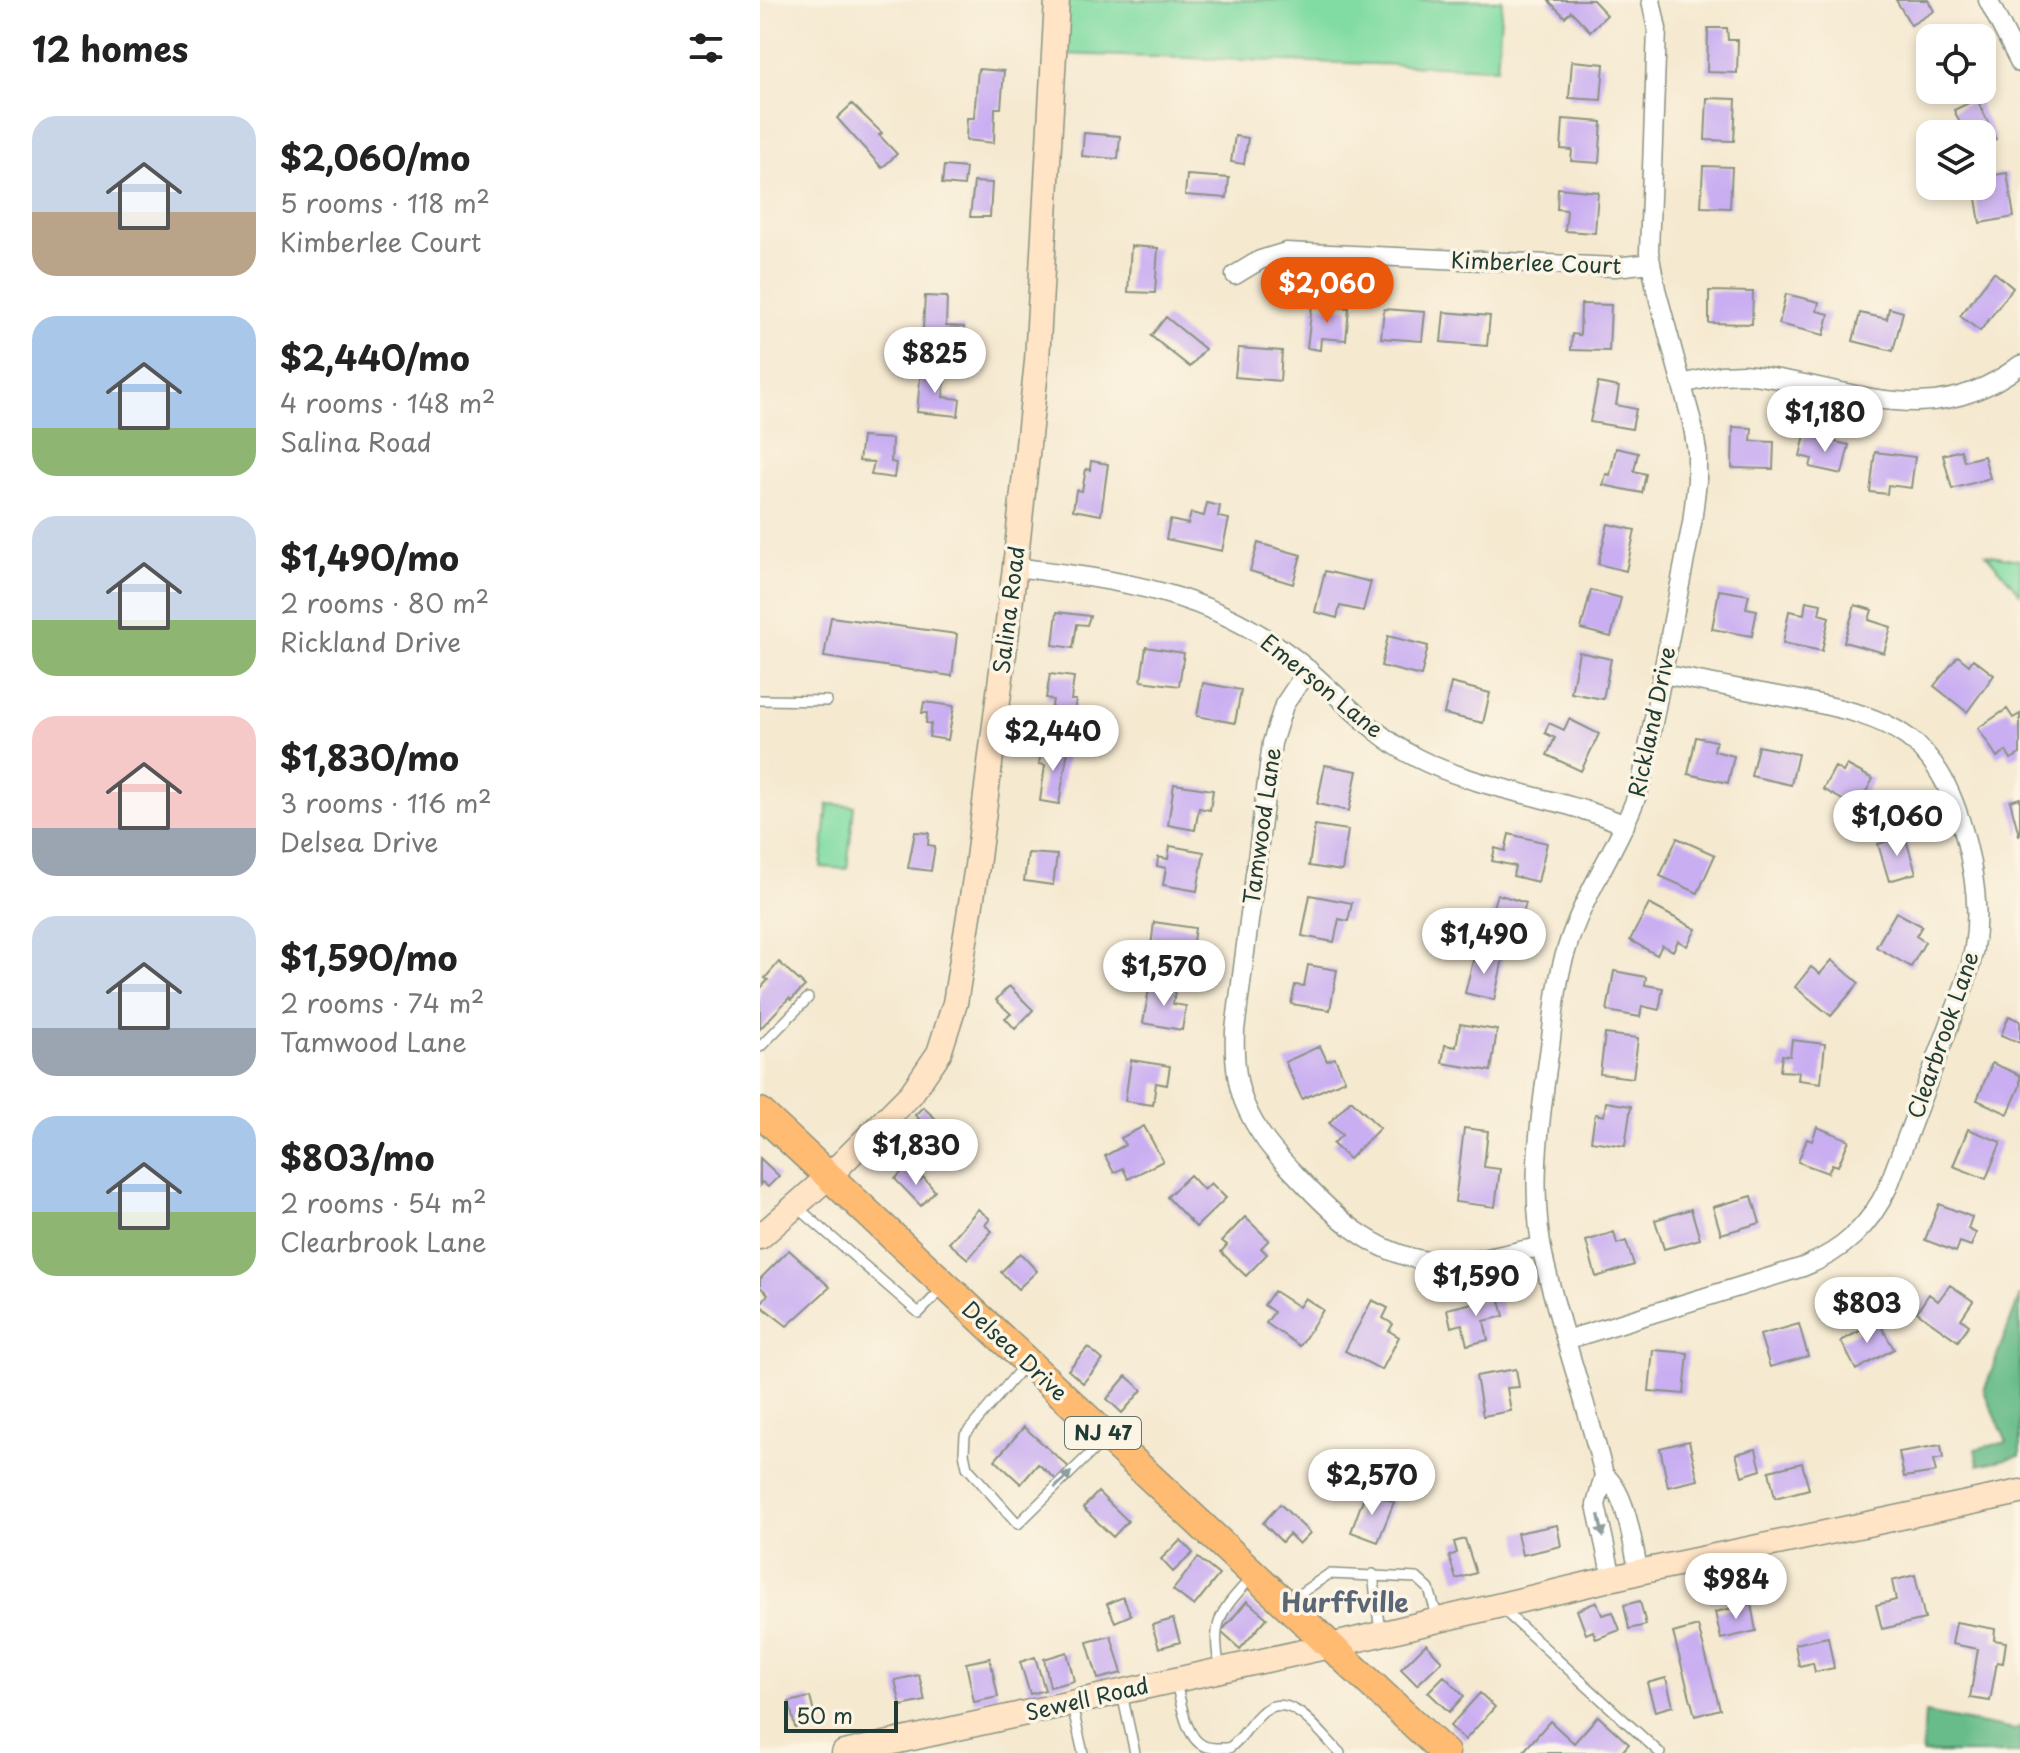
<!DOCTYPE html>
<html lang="en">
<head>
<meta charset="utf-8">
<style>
  :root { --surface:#fff; --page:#f2f2f2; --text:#222; --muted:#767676; --accent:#ea580c }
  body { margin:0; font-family:"Playpen Sans",sans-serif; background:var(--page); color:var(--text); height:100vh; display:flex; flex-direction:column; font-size:30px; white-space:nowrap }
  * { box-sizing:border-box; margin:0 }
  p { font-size:26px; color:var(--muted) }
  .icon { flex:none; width:44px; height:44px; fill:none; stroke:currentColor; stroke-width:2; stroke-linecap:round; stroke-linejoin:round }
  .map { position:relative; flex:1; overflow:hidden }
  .sheet { display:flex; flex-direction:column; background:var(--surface); width:760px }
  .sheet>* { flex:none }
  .controls { position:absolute; left:1156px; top:24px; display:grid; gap:16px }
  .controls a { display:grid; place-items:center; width:80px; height:80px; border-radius:16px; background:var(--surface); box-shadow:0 4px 12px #0003; font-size:40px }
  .scale { position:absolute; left:24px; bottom:20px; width:114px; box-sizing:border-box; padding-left:8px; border:4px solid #1f3d34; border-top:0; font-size:22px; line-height:28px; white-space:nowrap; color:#1f3d34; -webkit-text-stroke:6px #fcf5e5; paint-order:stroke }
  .price { position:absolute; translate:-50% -68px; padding:0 18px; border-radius:28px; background:#fff; color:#222; font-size:26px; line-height:52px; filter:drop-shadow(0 2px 4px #0008) }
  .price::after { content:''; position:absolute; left:50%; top:48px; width:24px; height:18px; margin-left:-12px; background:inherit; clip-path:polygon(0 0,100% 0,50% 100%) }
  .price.active { background:var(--accent); color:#fff }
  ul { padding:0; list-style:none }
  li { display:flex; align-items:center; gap:24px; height:200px; padding:0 32px }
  li span { display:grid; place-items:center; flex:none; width:224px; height:160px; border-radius:24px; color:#555 }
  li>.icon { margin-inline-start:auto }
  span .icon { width:96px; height:96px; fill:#fffc; stroke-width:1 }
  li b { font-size:34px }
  h2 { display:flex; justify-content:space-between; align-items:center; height:96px; padding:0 32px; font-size:34px }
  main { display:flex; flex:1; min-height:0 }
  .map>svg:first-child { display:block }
  .green { fill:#81dca3; stroke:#508c6c; stroke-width:2 }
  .forest { fill:#68bc89; stroke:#447c5e; stroke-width:2 }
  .building { fill:#c9aef2 }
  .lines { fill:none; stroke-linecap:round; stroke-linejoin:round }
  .lane-casing { stroke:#8a9382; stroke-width:12 }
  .street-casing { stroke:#8a9382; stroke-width:21 }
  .secondary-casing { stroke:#8a9382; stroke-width:27 }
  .primary-casing { stroke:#8a9382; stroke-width:31 }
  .lane { stroke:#fff; stroke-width:9 }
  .street { stroke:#fff; stroke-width:18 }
  .secondary { stroke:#ffe4c6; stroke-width:24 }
  .primary { stroke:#febb71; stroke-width:28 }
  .oneway { fill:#8f9e9a }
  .labels { text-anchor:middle; stroke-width:7; stroke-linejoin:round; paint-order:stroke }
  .shield { fill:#fcf5e5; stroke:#617469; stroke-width:2 }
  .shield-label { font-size:20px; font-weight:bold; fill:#1f3d34 }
  .street-label { font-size:22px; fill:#1f3d34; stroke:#fcf5e5 }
  .quarter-label { font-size:26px; font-weight:bold; fill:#5a6576; stroke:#fcf5e5 }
</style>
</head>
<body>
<main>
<section class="sheet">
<h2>12 homes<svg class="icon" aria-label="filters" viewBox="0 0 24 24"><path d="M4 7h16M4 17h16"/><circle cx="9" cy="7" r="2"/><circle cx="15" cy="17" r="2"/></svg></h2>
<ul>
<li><span style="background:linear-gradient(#c9d6e8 60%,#b9a48a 0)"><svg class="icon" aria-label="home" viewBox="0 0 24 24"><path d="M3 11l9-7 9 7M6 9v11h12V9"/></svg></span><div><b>$2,060/mo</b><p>5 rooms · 118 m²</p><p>Kimberlee Court</p></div></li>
<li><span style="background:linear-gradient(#a9c7e8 70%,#8fb573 0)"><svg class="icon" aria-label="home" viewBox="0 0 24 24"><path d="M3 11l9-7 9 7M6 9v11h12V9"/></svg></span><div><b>$2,440/mo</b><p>4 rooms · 148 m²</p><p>Salina Road</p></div></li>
<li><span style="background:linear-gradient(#c9d6e8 65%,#8fb573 0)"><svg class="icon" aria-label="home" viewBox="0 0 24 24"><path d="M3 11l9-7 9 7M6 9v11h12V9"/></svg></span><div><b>$1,490/mo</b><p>2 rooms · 80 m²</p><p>Rickland Drive</p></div></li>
<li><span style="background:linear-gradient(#f6c9c9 70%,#9aa5b1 0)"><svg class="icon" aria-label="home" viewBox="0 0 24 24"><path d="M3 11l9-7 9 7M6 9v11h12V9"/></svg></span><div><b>$1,830/mo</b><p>3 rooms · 116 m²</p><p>Delsea Drive</p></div></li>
<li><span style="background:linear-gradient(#c9d6e8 70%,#9aa5b1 0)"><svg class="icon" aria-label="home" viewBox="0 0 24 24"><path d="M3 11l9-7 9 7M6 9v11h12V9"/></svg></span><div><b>$1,590/mo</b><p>2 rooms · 74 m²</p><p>Tamwood Lane</p></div></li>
<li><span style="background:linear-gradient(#a9c7e8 60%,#8fb573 0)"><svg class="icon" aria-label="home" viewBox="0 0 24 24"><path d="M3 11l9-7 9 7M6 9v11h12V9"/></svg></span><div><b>$803/mo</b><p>2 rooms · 54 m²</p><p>Clearbrook Lane</p></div></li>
</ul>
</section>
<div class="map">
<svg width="1260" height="1753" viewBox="0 0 1260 1753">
  <rect width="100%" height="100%" fill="#fcf5e5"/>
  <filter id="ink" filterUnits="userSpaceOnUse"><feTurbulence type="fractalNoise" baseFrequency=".0125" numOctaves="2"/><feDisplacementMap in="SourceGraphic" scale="16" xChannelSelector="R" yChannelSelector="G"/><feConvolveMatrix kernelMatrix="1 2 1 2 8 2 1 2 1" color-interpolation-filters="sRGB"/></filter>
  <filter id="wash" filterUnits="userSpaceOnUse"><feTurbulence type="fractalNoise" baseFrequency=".006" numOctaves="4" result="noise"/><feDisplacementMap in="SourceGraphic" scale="32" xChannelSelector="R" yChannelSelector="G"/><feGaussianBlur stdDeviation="1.8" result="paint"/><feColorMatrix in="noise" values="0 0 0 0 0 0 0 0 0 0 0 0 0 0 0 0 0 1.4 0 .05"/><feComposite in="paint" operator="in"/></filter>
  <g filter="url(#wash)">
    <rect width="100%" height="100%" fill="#f5e9d0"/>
    <path class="green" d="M306,0h436l-5,68 -436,-14z
      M1226,554l34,6v33z
      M68,804l26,2 -7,63 -26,-2z"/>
    <path class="forest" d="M1260,1295v161l-42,9 -3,-16 32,-7 -23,-51z
      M1165,1713l90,17 5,-3v26h-98z"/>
    <g id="blocks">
      <path class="building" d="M788,0h45l14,15 -17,16 -19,-20 -6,6z
        M1136,0h32l6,11 -23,14z
        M948,28h19l1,12h10l-1,33 -30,-1z
        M1170,45v19l-8,-14z
        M812,61l32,3 -3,36 -32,-2z
        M218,69l26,2 -3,37h-6l-1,35 -28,-3 1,-22h7z
        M947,98l29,1 -2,42 -29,-1z
        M1217,99l19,40 -14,7v-12h-17l-11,-24z
        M92,104l30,29 -3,2 18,19 -15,14 -45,-50z
        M803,119l39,3 -3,41 -28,-2 1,-11 -11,-1z
        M324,133l36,3 -2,23 -36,-3z
        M475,136l13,2 -4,26 -13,-2z
        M184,166l22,2 -2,18 -22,-2z
        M943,166l29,1 -2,41 -29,-1z
        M1247,173l7,44 -34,6 -6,-37h8v-9z
        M427,175l42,3 -2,20 -42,-3z
        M214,182l18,1 -2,34h-20z
        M798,188l40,4 -3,41 -30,-2 2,-21 -10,-1z
        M371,246l27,2 -3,45 -27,-1z
        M1234,272l19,16 -33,43 -20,-15z
        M949,291l44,1 -1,32 -43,-1z
        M1026,294l33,8 -2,9 12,3 -5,21 -45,-11z
        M165,296l22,1 -1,29 18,1 -1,17 -41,-1z
        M821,304l30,1 -2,46 -38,-1 1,-16 8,1z
        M552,305l37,3 -3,32 -25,-2 -1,12 -13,-2z
        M1129,308l14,4 -10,39 -40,-10 7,-28 27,6z
        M624,309l41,3 -3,29 -41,-3z
        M684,312l46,4 -3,30 -46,-4z
        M406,317l39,32 -15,18 -39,-31z
        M478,348l44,3 -2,30 -45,-4z
        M161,369l25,4 -3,24 17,2 -2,17 -41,-4z
        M838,383l21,4 -3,18 20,4 -4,20 -42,-7z
        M973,427l19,1 -1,13 23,1 -1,27 -41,-1z
        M1045,435l44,10 -7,29 -32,-7 2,-8 -12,-3z
        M102,437l30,2 -1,23 5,1 -2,15 -23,-3 3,-13 -15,-1z
        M856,448l22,5 -4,18 12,3 -4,19 -39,-8 3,-11 4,1z
        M1201,450l3,11 20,-5 6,22 -38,11 -9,-34z
        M1115,452l40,5 -4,31 -23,-3 -1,9 -17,-2z
        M331,461l17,3 -7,51 -28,-5 3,-20 6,1 4,-22 4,1z
        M447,503l13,3 -2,11 11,2 -7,32 -56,-12 4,-19 18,4 3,-11 13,3z
        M848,524l27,6 -9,41 -28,-7z
        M498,543l43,12 -8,29 -43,-13z
        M565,571l46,11 -8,29 -23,-5 -3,12 -22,-6z
        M831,590l30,8 -10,39 -30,-8z
        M959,590l30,5 -3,13 11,2 -5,26 -40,-7z
        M1046,601l15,3 -2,10 10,3 -7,34 -39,-8 6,-32 15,3z
        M1095,605l17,5 -3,10 22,7 -7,26 -40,-11z
        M297,612l33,4 -3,9 -10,-1 -4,24 -20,-3z
        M71,617l126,17 -5,42 -128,-19z
        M628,636l40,10 -7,30 -40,-10z
        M386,647l38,6 -5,33 -38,-5z
        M819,652l32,7 -8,40 -32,-6z
        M1198,656l11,9 4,-6 21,16 -27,37 -33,-26z
        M290,674l24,3 -3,23h5l-3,19 -23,-3 3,-16 -7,-2z
        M443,683l38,7 -6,33 -38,-7z
        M691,683l39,10 -7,30 -39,-9z
        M164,702l30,4 -6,34 -19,-3 2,-13 -5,-1 1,-10h-5z
        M1247,709l6,9 7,-4v40l-9,5 -5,-8 -9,6 -19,-29z
        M809,719l30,15 -18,37 -34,-16 8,-17 -10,-5 4,-10 15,7z
        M936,737l20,4 -2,10 20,5 -6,27 -40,-9z
        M282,744l26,6 -9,54 -19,-3 5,-36 -6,-1z
        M998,746l40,8 -7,31 -40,-9z
        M565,765l32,6 -8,40 -32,-7z
        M1087,765l26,14 -16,29 -34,-19 12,-22 8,5z
        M414,784l39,6 -3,20 -11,-2 -4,22 -27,-5z
        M1260,798v36l-1,1 -9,-34z
        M555,825l33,5 -6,41 -33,-5z
        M155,832l14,1 -1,12 7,1 -4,25 -23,-3z
        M749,834l38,9 -9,39 -25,-6 2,-10 -23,-5 3,-13 10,3z
        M1145,836l11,37 -27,8 -11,-37z
        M917,838l38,17 -17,38 -38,-17z
        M410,846l34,6 -7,39 -34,-6 3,-17 -9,-2 1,-9 10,2z
        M268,853l29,2 -4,30 -29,-4z
        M737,894l29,9 -12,39 -29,-9z
        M550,895l42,8 -4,18 -9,-2 -5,23 -32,-6z
        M889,904l47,25 -9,17 -9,-5 -5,10 -11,-6 -5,10 -27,-15z
        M1136,912l26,14 -6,10 9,6 -14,25 -35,-20z
        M394,922l41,6 -3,21 -11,-1 -3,20 -29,-4z
        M715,953l28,6 -9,41 -29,-7z
        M1072,960l27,23 -28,33 -36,-29 16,-20 9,7z
        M19,962l26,24 -14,14 -2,-2 -29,31v-40l8,-9 -3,-2z
        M548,965l29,5 -7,40 -39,-6 4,-19 9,1z
        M854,971l32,6 -1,8 18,3 -4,22 -17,-4 -2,11 -33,-6z
        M390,983l26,4 -3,17 13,2 -4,24 -39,-7z
        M249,986l24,24 -18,19 -10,-11 6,-4 -15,-14z
        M1249,1016l11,5v22l-19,-8z
        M700,1024l37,6 -6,41 -49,-8 3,-18 11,2z
        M845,1034l33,4 -5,40 -33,-4z
        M1032,1040l33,4 -4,39 -23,-3 1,-8 -19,-1 2,-16 8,1z
        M560,1046l7,15 8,-3 10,22 -43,19 -17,-37z
        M371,1060l39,6 -3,19 -11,-2 -3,22 -28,-4z
        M1232,1063l28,12v11l-12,28 -31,-14z
        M591,1100l29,28 -31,31 -16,-15 9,-9 -13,-12z
        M846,1102l25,4 -6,40 -34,-5 4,-27 9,2z
        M163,1107l15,14 -26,26 -11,-10 18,-18 -4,-4z
        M384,1126l19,35 -35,18 -5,-11 -9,5 -9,-17 20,-11 -4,-7z
        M1057,1127l32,13 -11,26 -6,-2 -4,9 -30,-11 9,-23 5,2z
        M704,1128l24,3 -4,36 16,2 -5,38 -40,-5z
        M1208,1129l33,13 -15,37 -33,-13z
        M0,1158l19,18 -11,11 -6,-5 -2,3z
        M145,1169l13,13 5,-5 12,14 -14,15 -26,-27z
        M430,1175l14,15 7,-7 15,15 -30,29 -29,-30z
        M992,1196l8,27 -39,11 -8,-27z
        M1179,1204l33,13 -4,12 8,4 -5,13 -11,-4 -4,10 -31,-12z
        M218,1209l12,10 -5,6 7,6 -24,28 -19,-16z
        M931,1209l9,30 -36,10 -9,-29z
        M485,1217l24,23 -8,8 6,6 -21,22 -25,-24 6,-7 -5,-4z
        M854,1232l3,12 9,-3 8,24 -38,12 -10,-36z
        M29,1250l41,37 -43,39 -27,-21 8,-11 -8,-7v-8z
        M260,1253l17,18 -19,18 -17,-17z
        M1190,1285l23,16 -12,18 8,6 -11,16 -41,-29 12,-18 9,7z
        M514,1291l25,16 6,-9 18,12 -23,36 -34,-23 8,-11 -10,-7z
        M739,1297l5,19 -20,5 4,19 -21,5 -5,-21 -11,3 -4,-18z
        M612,1300l16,8 -5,10 10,6 -4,7 10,6 -17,33 -37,-19z
        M1118,1321l16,28 -38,21 -15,-29z
        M1039,1324l9,32 -38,11 -10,-32z
        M328,1347l15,13 -20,23 -15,-13z
        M893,1350l35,3 -4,41 -35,-3z
        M756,1369l3,18 -12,1 4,23 -28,5 -7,-40z
        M366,1376l16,14 -20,23 -15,-14z
        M264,1427l46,41 -12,13 -20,-17 -17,20 -26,-24z
        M929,1441l9,39 -30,7 -8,-39z
        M1181,1445l2,13 -10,2 3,12 -32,5 -5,-25z
        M996,1449l5,21 -19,6 -6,-22z
        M1042,1463l7,26 -34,9 -6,-27z
        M606,1491l28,11 -16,40 -27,-10z
        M338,1492l30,29 -15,16 -30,-29z
        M520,1504l30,29 -11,11 -10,-10 -7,8 -19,-19z
        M797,1525l4,21 -39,9 -5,-22z
        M705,1539l11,34 -20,6 -7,-23 8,-3 -3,-11z
        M421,1540l12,13 -20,19 -12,-13z
        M438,1558l21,17 -25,31 -21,-16z
        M1155,1575l10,44 -43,10 -6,-24 20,-5 -4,-19z
        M363,1597l8,18 -16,7 -8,-18z
        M487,1601l20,17 -27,31 -19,-17z
        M880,1601l6,24 -17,4 -5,-24z
        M837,1602l5,13 11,-3 7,18 -24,9 -3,-8 -7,3 -9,-24z
        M991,1604l5,27 -35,8 -6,-27z
        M413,1619l7,23 -21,6 -7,-23z
        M1196,1622l39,7 -1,11 12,2 -3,21 -6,-1 -7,39 -20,-3 8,-49 -26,-5z
        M938,1626l22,83 -25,7 -22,-83z
        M351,1636l11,37 -24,6 -11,-37z
        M1068,1637l6,31 -19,4 -2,-9 -14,3 -4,-22z
        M666,1644l16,17 -25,24 -16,-16z
        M307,1652l7,29 -24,6 -6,-28z
        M275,1657l10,33 -15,4 -10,-32z
        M230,1658l8,39 -24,5 -8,-39z
        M159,1675l6,26 -24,5 -6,-26z
        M684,1676l20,20 -15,16 -21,-20z
        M906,1678l7,28 -18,5 -8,-28z
        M720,1693l15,14 -30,33 -15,-14z
        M50,1697l6,25 -21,5 -6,-25z
        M838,1716l31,28 -8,9h-99l28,-32 24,22z"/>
    </g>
  </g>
  <g filter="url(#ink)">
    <use href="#blocks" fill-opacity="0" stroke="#8a9382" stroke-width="2"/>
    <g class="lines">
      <g class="lane-casing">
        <path id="lane" d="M0,700l67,1
          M0,1047l48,-49
          M36,1206l123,107 24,-25
          M265,1364l-60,71 -1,18 3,14 51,57 86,-84
          M613,1574l7,59
          M528,1602l41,-28 88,4 12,11 9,30
          M740,1607l160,146
          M460,1670c-9,-49 -1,-57 32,-93
          M416,1683c5,17 9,55 28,63 7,3 17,2 25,2 15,-11 18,-21 30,-33 29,-30 61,18 81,38
          M362,1694l13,59
          M312,1705l11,48"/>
      </g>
      <g class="street-casing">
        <path id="street" d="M1228,0l32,63
          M475,275l25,-15 26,-8 329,15 36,-4
          M922,384l39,-9 22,-1c102,9 184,63 277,-9
          M255,567c103,13 194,24 279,91 41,32 76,76 123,100 65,33 141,38 208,67
          M548,669l-24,36 -12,38 -37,287c-1,24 0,49 9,72 12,30 31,52 53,74 37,40 74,76 130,85 41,6 75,-8 114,-14
          M806,1340l237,-73c40,-16 67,-41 85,-80l78,-206c16,-49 12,-94 -1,-144 -28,-103 -71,-119 -170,-138 -44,-8 -88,-16 -132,-25
          M844,1475c23,17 28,69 35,97
          M852,1578l-16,-73 8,-30c-17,-71 -42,-140 -59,-211 -17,-71 -5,-146 5,-217 4,-32 6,-65 16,-96 17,-58 56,-109 75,-167l51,-261 5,-42v-30l-5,-29 -36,-133 -7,-37 8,-223 -6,-29"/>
      </g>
      <g class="secondary-casing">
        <path id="secondary" d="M0,1237l68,-60 83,-83 28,-41 16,-50 22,-137 38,-299 22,-206 20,-361
          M84,1753l486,-107 309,-74 381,-80"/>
      </g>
      <g class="primary-casing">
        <path id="primary" d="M0,1112l685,641"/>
      </g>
      <use href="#lane" class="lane"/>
      <use href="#street" class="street"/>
      <use href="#secondary" class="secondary"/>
      <use href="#primary" class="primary"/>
    </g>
    <defs><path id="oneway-solid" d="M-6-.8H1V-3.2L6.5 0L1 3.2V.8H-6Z" transform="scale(2)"/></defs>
    <g class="oneway">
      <use href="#oneway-solid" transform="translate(303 1480) rotate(-45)"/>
      <use href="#oneway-solid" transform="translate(841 1526) rotate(78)"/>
    </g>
  </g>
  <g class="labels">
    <rect class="shield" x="305" y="1417" width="76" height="32" rx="6"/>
    <g class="shield-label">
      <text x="343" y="1440">NJ 47</text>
    </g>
    <g class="street-label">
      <text transform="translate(776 263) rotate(2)" y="8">Kimberlee Court</text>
      <text transform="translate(249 610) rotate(-83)" y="8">Salina Road</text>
      <text transform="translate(562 686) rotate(39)" y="8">Emerson Lane</text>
      <text transform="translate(892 722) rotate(-78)" y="8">Rickland Drive</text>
      <text transform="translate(502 826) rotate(-82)" y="8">Tamwood Lane</text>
      <text transform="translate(1183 1035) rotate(-71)" y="8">Clearbrook Lane</text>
      <text transform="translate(255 1351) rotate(43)" y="8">Delsea Drive</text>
      <text transform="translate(327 1699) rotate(-13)" y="8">Sewell Road</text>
    </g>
    <g class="quarter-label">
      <text x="585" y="1612">Hurffville</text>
    </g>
  </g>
</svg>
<div class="controls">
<a><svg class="icon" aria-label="locate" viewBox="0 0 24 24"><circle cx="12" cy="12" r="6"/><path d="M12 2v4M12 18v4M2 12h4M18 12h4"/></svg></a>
<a><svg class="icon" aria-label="layers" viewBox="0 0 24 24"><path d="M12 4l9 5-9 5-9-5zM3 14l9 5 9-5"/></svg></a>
</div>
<div class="scale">50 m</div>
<b class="price active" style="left:567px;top:325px">$2,060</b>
<b class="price" style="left:175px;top:395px">$825</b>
<b class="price" style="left:1065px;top:454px">$1,180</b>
<b class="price" style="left:293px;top:773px">$2,440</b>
<b class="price" style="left:1137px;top:858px">$1,060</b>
<b class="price" style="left:724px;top:976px">$1,490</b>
<b class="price" style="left:404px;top:1008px">$1,570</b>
<b class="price" style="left:156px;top:1187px">$1,830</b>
<b class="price" style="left:716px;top:1318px">$1,590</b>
<b class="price" style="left:1107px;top:1345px">$803</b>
<b class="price" style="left:612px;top:1517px">$2,570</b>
<b class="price" style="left:976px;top:1621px">$984</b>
</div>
</main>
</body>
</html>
